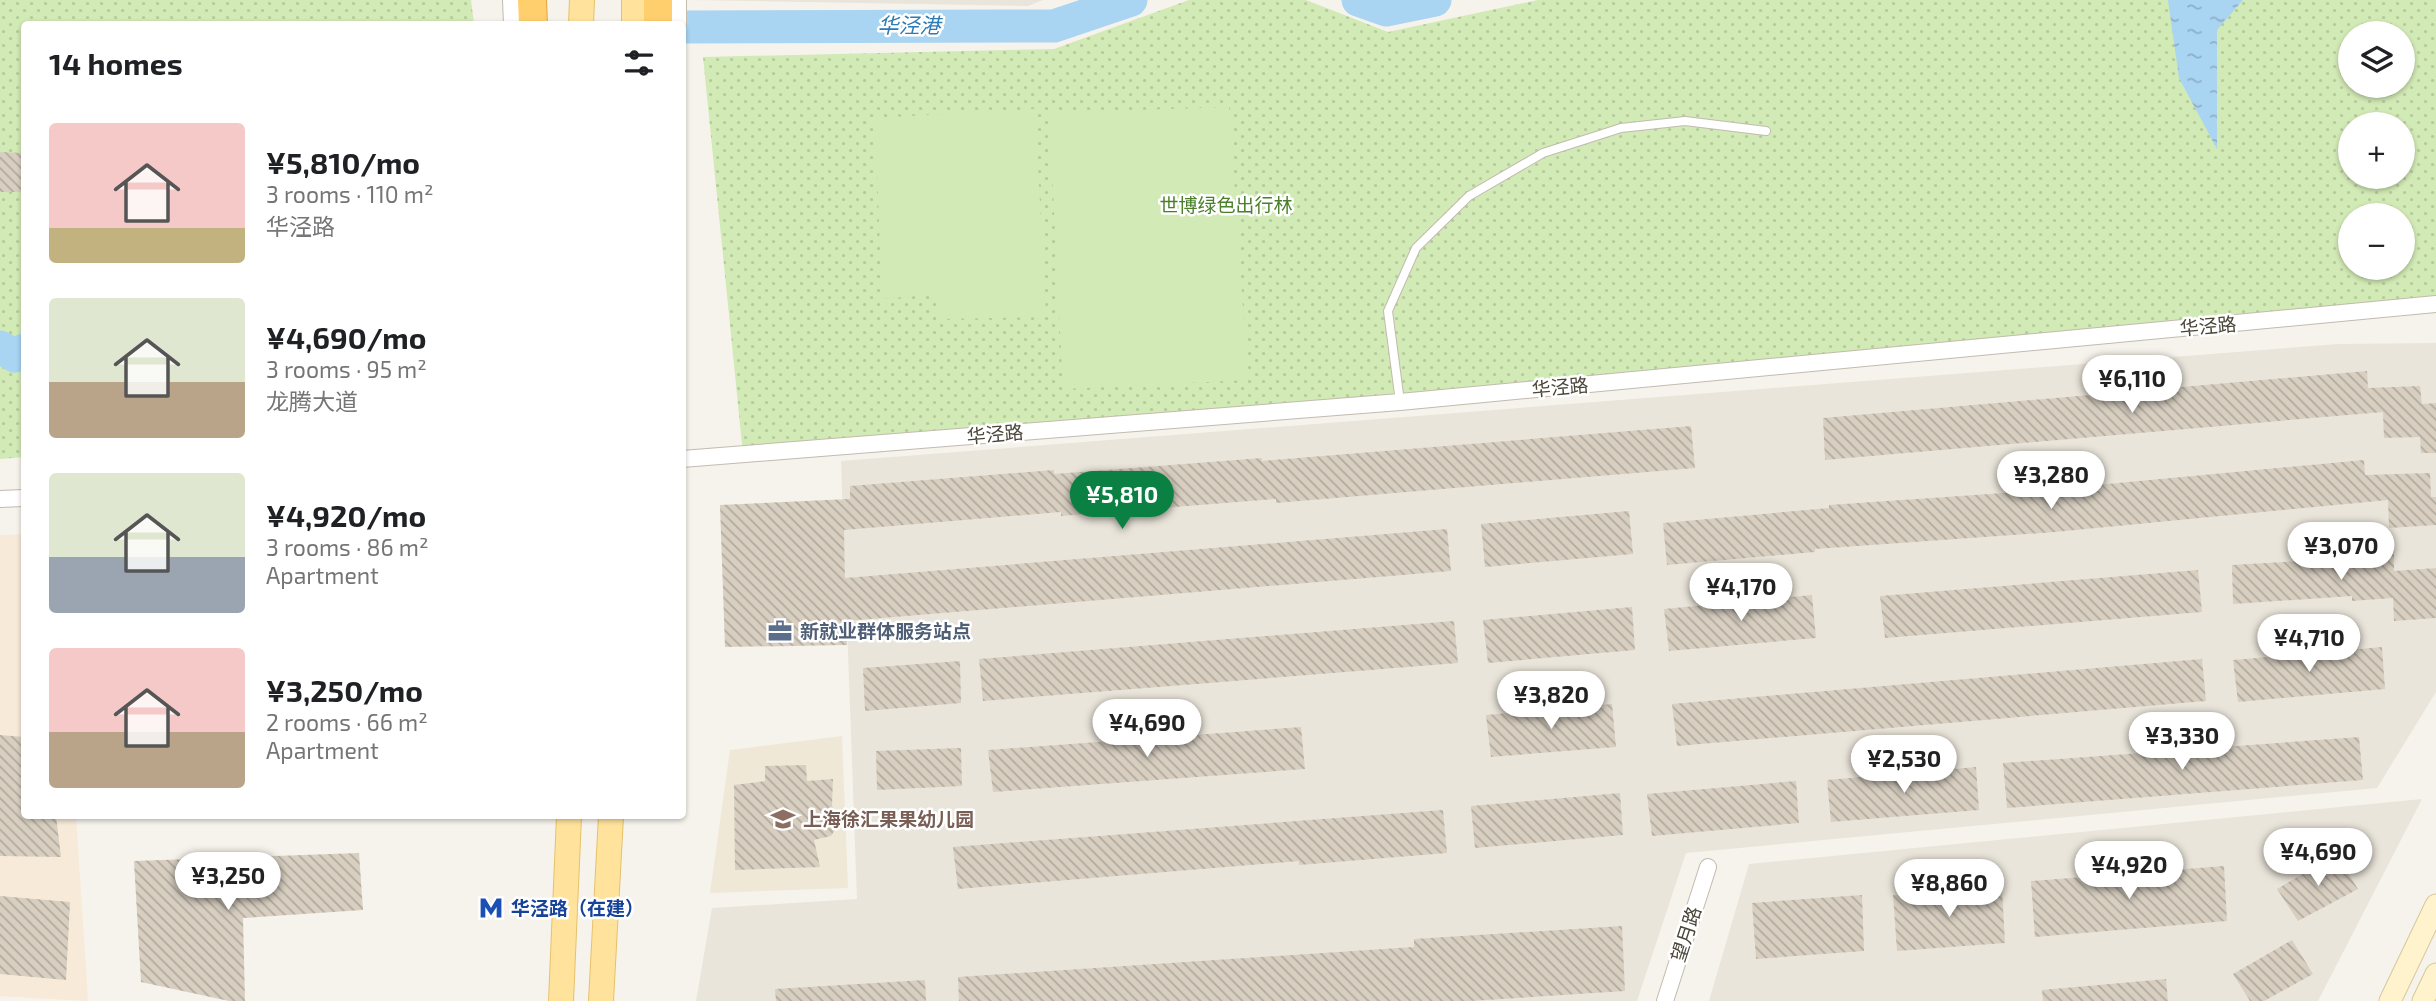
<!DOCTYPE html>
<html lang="en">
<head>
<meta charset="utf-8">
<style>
  :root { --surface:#fff; --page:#f2f2f2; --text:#202124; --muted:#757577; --accent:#0b8043 }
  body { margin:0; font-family:"Exo 2","Noto Sans SC",sans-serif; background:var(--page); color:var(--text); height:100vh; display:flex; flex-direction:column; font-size:26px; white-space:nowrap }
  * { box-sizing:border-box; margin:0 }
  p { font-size:23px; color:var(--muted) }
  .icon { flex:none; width:38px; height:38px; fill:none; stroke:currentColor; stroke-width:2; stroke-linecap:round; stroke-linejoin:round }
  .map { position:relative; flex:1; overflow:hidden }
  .side { position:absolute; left:21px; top:21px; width:665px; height:798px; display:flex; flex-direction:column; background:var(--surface); border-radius:7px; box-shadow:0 2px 5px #0004 }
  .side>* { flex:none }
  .tools { position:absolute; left:2338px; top:21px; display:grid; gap:14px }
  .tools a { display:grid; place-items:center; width:77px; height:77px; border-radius:50%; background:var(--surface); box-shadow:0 2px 5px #0004; font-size:35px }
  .price { position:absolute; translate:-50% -60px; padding:0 16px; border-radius:24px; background:#fff; color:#222; font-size:23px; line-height:46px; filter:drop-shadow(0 2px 4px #0008) }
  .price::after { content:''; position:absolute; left:50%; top:42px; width:21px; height:16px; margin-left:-10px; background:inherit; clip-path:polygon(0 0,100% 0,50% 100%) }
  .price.selected { background:var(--accent); color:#fff }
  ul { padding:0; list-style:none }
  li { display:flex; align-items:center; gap:21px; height:175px; padding:0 28px }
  li span { display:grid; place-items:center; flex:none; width:196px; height:140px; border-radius:7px; color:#555 }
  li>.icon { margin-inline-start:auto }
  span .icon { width:84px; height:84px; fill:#fffc; stroke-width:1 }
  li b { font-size:30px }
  h2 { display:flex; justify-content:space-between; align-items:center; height:84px; padding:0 28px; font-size:30px }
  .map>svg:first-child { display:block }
  .residential { fill:#eae5da }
  .commercial { fill:#f7ead8 }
  .education { fill:#efe8d6 }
  .park { fill:url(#park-dots); fill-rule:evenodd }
  .pitch { fill:#d2eab5 }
  .water { fill:url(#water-ripples) }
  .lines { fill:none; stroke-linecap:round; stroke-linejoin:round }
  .river { stroke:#a9d4f2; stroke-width:33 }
  .building { fill:url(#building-back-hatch) }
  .service-casing { stroke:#c2bbae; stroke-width:10 }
  .minor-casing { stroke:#c2bbae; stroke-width:18 }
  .secondary-casing { stroke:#d6c79b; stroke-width:23 }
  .primary-casing { stroke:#e6c16a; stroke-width:26 }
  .motorway-casing { stroke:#e0a43c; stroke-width:30 }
  .service { stroke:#fff; stroke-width:8 }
  .minor { stroke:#fff; stroke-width:16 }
  .secondary { stroke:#fff3cd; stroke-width:21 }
  .primary { stroke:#ffe39c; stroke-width:24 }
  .motorway { stroke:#ffcf6e; stroke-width:28 }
  .labels { text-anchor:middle; stroke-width:5; stroke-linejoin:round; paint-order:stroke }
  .park-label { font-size:19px; fill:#4a7f2a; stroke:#fff }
  .street-label { font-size:19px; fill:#4b4439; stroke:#fff }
  .service-label { font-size:19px; font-weight:bold; fill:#4e5e75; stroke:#fff; text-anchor:start }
  .education-label { font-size:19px; font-weight:bold; fill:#785e54; stroke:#fff; text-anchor:start }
  .transit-label { font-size:19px; font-weight:bold; fill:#164399; stroke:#fff; text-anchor:start }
  .water-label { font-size:21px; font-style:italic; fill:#2e7ab2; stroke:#fff }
</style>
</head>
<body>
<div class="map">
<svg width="2436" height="1001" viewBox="0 0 2436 1001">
  <defs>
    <pattern id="park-dots" width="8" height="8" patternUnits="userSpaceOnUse" patternTransform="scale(1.75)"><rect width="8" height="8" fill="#d2eab5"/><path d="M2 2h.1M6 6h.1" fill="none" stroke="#b6ca9c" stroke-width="1.8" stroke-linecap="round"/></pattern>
    <pattern id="water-ripples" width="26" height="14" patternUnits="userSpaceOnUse" patternTransform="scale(1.75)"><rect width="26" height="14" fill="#a9d4f2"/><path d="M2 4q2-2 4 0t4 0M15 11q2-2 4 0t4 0" fill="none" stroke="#8caec5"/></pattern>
    <pattern id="building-back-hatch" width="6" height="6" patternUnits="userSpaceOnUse" patternTransform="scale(1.75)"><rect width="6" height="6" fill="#d8cfc1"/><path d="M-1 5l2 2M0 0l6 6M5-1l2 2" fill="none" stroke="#b1aa9e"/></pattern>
  </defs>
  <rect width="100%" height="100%" fill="#f6f3ec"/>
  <path class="residential" d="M691,0h352l-15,6z
    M2436,343v349l-59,96 -691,65 -49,148h-941l16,-93 145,-9 -16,-438 1497,-117z
    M2422,799l-104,202h-609l40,-137z"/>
  <path class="commercial" d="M24,534v282h52l12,185 -88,-5v-461z"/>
  <path class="education" d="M842,736l6,152 -138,5 20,-143z"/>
  <path class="park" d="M0,0h471l3,24h-450v433l-24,2z
    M1189,0h117l82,32 150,-32h898v302l-1693,152 -40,-397 351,-8zM2350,33h53v53h-53zM2350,124h53v53h-53zM2350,215h53v53h-53z"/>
  <path class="pitch" d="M1229,107l19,273 -185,9 -14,-276z
    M1035,109l11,208 -108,2 -1,-25 -55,5 -7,-181z"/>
  <path class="water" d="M2168,0h75l-26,30v119l-38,-71z"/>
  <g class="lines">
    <path class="river" d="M1358,0l28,10 49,-10
      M682,27l372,-1 77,-26
      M0,347l15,9 9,-6"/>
  </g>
  <path class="building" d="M0,152l24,1v39h-24z
    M2367,371l1,17 52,-2 2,18 14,-1v50h-15l-1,-16 -36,1 -1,-26 -558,48 -2,-42z
    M1691,426l4,42 -419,35v-4l-215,17v-4l-217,18 1,48 602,-49 4,42 -605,50 1,24 -122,2 -5,-142 130,-6v-13l204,-16v4l208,-16v3z
    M2364,460l1,15 65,-2 1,24h5v28l-47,3 -1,-28 -333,32 -240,17v3l-148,13 -4,-42 166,-15v-3l204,-14z
    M1629,511l4,43 -148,13 -4,-43z
    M2394,546v25l42,-3v50l-42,3 -1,-23 -41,3v-5l-119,8 -1,-39 119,-7 -1,-10z
    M2198,570l4,42 -317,26 -5,-42z
    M1812,595l4,43 -147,13 -5,-42z
    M1632,607l3,43 -147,13 -5,-43z
    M1454,621l4,42 -475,38 -4,-42z
    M2382,647l3,42 -147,13 -5,-42z
    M2202,659l4,42 -529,45 -5,-42z
    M960,661l1,42 -96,8 -2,-43z
    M1612,704l4,43 -125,10 -5,-42z
    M1301,727l4,42 -312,23 -5,-42z
    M0,735l24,2v79h32l5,41 -61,-1z
    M2359,737l4,43 -356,28 -4,-45z
    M961,748l1,38 -85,4 -1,-39z
    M806,765l1,16 26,-2 -1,26 6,20 -7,11 -17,4 6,27 -85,3 -1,-85 31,-4v-15z
    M1976,767l3,43 -148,12 -4,-42z
    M1796,781l3,42 -147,13 -5,-42z
    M1620,793l3,42 -148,13 -4,-42z
    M1443,810l4,43 -148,12v-4l-341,28 -5,-42z
    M359,853l4,57 -120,8 2,83h-16l-88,-19 -7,-121z
    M2336,854l22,35 -60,32 -21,-32z
    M2224,866l3,55 -192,16 -4,-56z
    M2002,888l3,55 -108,8 -4,-56z
    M1862,895l2,56 -108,8 -4,-56z
    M0,896l70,6 -4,78 -66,-6z
    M1622,926l3,65 -154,10h-512l-1,-24 456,-30v-8z
    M2292,940l21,34 -49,27h-14l-17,-27z
    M2166,979l2,22h-125l-1,-11z
    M925,980l1,21h-150l-1,-12z"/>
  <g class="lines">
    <g class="service-casing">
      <path id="service" d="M1400,402l-12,-91 28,-63 53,-52 74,-43 78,-25 64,-7 81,10"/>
    </g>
    <g class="minor-casing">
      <path id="minor" d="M511,0l1,24
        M678,24v-24
        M682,459l718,-57 1036,-98
        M0,499l24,-1
        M1665,1001l43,-134"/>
    </g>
    <g class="secondary-casing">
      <path id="secondary" d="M2390,1001l46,-96
        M2423,1001l13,-27"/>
    </g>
    <g class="primary-casing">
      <path id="primary" d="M634,0v24
        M581,24l1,-24
        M561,1001l8,-185
        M601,1001l10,-185"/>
    </g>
    <g class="motorway-casing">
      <path id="motorway" d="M532,0l1,24
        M658,24v-24"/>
    </g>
    <use href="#service" class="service"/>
    <use href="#minor" class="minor"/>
    <use href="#secondary" class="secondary"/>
    <use href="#primary" class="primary"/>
    <use href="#motorway" class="motorway"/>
  </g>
  <defs>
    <g id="office-bare" transform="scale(1.89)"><path d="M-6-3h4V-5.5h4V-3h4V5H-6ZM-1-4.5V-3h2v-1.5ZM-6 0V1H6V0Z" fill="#5c6f8a" stroke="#fff" stroke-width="2.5" paint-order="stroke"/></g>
    <g id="school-bare" transform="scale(1.89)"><path d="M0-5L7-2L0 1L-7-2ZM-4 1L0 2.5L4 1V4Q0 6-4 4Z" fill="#8d6e63" stroke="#fff" stroke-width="2.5" paint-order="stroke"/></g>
    <g id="metro-bare" transform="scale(1.89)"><path d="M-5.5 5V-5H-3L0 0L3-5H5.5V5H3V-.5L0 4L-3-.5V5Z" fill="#1a4fb4" stroke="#fff" stroke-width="2.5" paint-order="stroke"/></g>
  </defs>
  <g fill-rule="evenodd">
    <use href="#office-bare" x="780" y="631"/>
    <use href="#school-bare" x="783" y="819"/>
    <use href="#metro-bare" x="491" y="908"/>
  </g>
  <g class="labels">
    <g class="park-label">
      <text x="1226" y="212">世博绿色出行林</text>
    </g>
    <g class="street-label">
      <text transform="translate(2208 326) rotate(-5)" y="7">华泾路</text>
      <text transform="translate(1560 387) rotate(-5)" y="7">华泾路</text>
      <text transform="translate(995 434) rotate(-5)" y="7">华泾路</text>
      <text transform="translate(1686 934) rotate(-72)" y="7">望月路</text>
    </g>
    <g class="service-label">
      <text x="800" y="638">新就业群体服务站点</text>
    </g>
    <g class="education-label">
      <text x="803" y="826">上海徐汇果果幼儿园</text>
    </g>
    <g class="transit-label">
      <text x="511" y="915">华泾路（在建）</text>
    </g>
    <g class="water-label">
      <text x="909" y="33">华泾港</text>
    </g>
  </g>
</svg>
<div class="tools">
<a><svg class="icon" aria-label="layers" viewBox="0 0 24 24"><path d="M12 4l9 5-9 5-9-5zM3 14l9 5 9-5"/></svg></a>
<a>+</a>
<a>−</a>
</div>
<b class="price" style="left:2132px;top:415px">¥6,110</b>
<b class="price" style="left:2051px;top:511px">¥3,280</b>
<b class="price selected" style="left:1122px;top:531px">¥5,810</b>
<b class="price" style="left:2341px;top:582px">¥3,070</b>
<b class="price" style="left:1741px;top:623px">¥4,170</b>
<b class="price" style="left:2309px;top:674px">¥4,710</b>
<b class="price" style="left:1551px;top:731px">¥3,820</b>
<b class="price" style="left:1147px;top:759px">¥4,690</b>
<b class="price" style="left:2182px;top:772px">¥3,330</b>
<b class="price" style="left:1904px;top:795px">¥2,530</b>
<b class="price" style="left:2318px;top:888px">¥4,690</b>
<b class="price" style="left:2129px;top:901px">¥4,920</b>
<b class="price" style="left:228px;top:912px">¥3,250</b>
<b class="price" style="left:1949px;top:919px">¥8,860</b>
<section class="side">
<h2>14 homes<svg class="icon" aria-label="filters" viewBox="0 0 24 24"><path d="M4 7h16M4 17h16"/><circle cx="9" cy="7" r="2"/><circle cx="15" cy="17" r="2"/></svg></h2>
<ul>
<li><span style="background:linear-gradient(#f6c9c9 75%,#c2b280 0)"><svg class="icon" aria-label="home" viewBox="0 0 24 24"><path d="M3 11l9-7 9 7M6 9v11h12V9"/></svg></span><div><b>¥5,810/mo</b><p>3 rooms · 110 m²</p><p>华泾路</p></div></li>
<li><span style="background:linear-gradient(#dfe7d0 60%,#b9a48a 0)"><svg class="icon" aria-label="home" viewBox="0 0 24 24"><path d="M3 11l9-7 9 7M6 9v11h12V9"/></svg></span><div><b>¥4,690/mo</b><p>3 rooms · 95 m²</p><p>龙腾大道</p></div></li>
<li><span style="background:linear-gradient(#dfe7d0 60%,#9aa5b1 0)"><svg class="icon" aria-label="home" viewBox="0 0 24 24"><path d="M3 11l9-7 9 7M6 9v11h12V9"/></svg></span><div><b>¥4,920/mo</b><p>3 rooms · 86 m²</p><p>Apartment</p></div></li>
<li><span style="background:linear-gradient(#f6c9c9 60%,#b9a48a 0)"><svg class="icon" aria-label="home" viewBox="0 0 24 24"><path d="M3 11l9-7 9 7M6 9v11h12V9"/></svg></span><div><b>¥3,250/mo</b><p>2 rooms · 66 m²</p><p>Apartment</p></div></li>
</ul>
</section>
</div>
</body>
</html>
